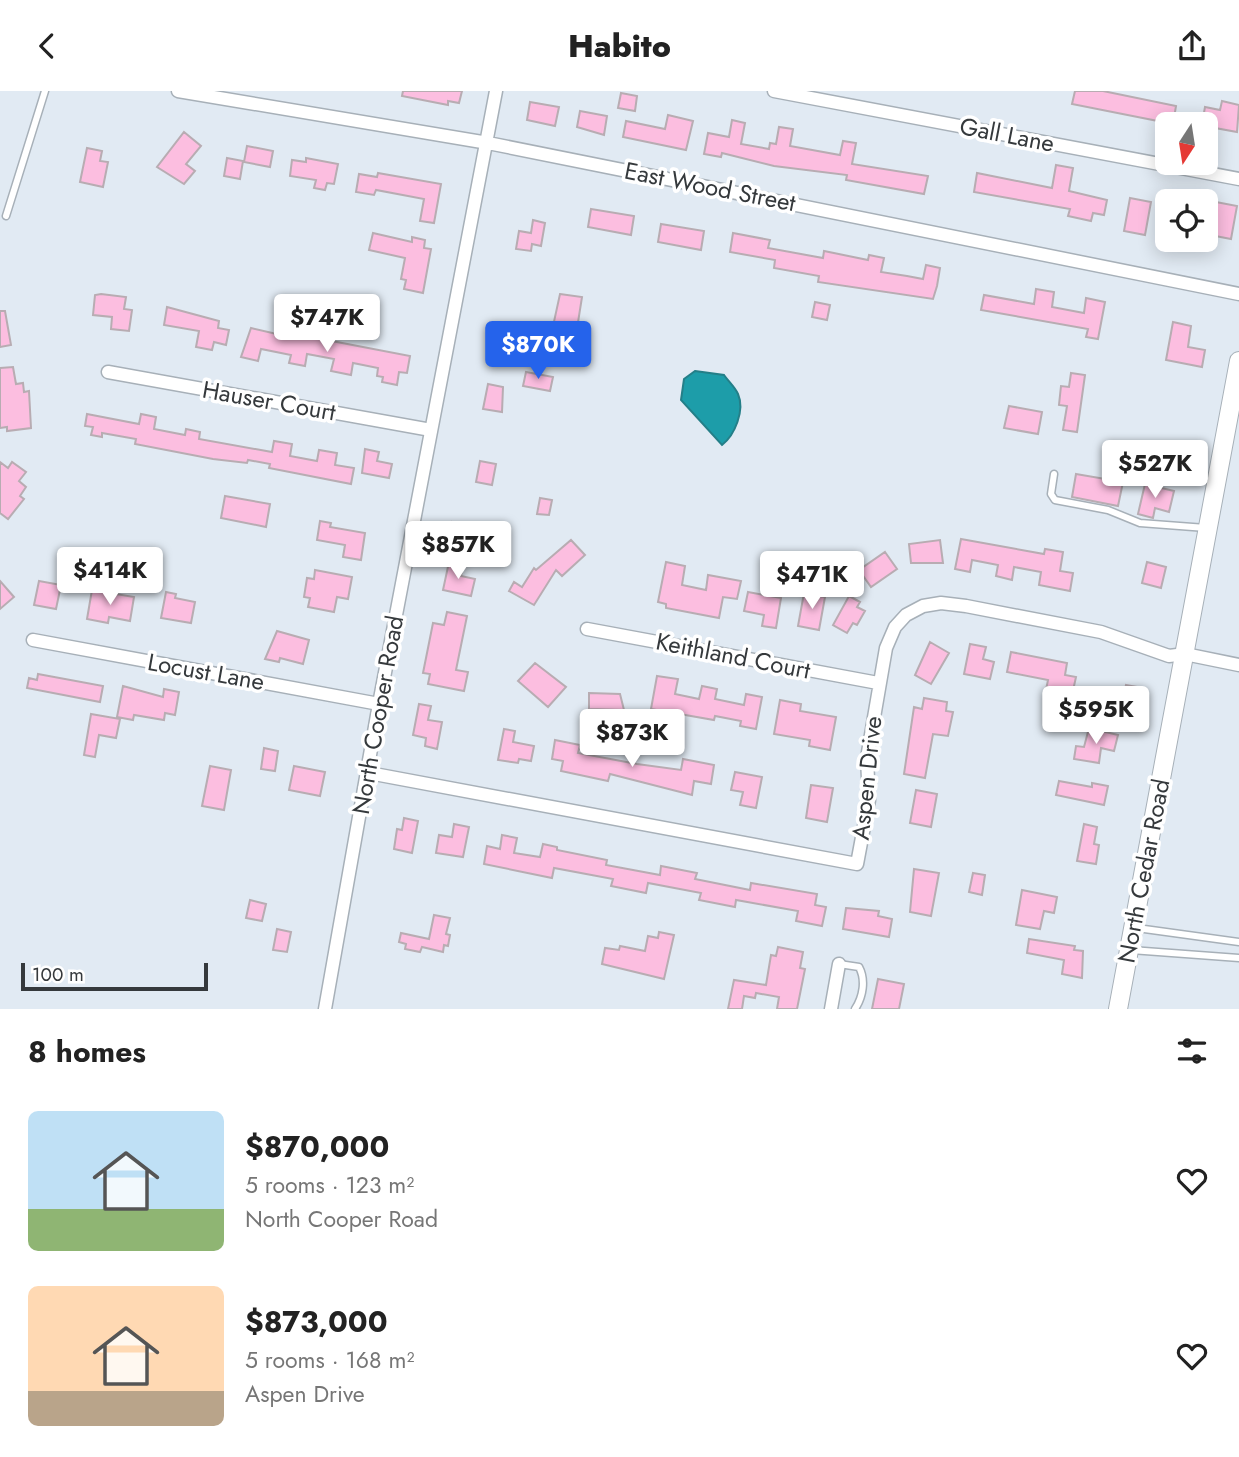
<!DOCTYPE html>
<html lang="en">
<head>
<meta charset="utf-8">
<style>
  :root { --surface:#fff; --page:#f6f6f6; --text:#222; --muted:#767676; --accent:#2563eb }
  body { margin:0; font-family:Jost,sans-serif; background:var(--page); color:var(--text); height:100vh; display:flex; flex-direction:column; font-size:26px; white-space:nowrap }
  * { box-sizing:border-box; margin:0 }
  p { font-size:23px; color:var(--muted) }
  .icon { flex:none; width:38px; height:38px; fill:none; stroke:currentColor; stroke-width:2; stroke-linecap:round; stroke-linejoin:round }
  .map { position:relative; height:918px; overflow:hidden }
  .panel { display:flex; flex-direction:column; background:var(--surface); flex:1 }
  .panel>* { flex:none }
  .needle { width:46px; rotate:192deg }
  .controls { position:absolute; left:1155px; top:21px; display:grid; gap:14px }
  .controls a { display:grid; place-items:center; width:63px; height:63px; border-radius:10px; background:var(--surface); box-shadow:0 4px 18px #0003; font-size:35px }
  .scale { position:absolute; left:21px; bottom:18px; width:187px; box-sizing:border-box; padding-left:7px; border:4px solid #35393c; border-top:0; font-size:19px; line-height:24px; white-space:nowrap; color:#35393c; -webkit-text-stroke:5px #fff; paint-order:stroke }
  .price { position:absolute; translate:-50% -60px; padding:0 16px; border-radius:7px; background:#fff; color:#222; font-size:23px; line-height:46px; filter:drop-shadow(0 2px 4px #0008) }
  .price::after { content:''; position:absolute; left:50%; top:42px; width:21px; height:16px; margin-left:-10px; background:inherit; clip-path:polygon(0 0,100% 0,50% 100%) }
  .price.on { background:var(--accent); color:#fff }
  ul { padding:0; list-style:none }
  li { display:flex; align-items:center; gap:21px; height:175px; padding:0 28px }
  li span { display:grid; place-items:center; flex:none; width:196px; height:140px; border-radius:10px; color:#555 }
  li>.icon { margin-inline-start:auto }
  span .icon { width:84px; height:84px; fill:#fffc; stroke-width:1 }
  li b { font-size:30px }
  h2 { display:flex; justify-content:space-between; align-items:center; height:84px; padding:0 28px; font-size:30px }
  header { display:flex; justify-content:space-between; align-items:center; height:91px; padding:0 28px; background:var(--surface); font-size:32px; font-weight:800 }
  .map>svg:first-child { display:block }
  .water { fill:#1d9da9; stroke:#247f88; stroke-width:2 }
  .building { fill:#fcbee0; stroke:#b8acb2; stroke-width:2 }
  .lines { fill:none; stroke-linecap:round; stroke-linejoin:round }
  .lane-casing { stroke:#a7b0b8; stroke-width:9 }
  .street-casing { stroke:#a7b0b8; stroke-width:15 }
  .secondary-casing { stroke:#a7b0b8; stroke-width:20 }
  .lane { stroke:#fff; stroke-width:6 }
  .street { stroke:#fff; stroke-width:12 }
  .secondary { stroke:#fff; stroke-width:18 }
  .labels { text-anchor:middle; stroke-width:7; stroke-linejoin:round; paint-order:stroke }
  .street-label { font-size:24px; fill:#35393c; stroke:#fff }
</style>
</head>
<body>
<header><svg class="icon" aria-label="back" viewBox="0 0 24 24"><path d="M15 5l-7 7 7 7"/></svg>Habito<svg class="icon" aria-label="share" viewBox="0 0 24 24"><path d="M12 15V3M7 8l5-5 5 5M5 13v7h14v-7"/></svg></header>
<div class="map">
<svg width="1239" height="918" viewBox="0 0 1239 918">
  <rect width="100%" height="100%" fill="#e1eaf3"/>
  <path class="water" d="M695,280l29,4c4,6 11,12 14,19 7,16 -3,41 -16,51l-41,-45 3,-21z"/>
  <path class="building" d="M403,0h59l-3,12 -11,-2v4l-46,-9z
    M1075,0h28l73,15 -3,18 -101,-20z
    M621,2l16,3 -2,15 -17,-3z
    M1222,10l17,4 -2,27 -22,-4 -4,20 -5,-1v-23h-4l3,-17 15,3z
    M530,11l29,5 -4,19 -28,-6z
    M580,20l27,5 -3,19 -27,-8z
    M668,24l25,6 -7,29 -63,-13 3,-16 39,8z
    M732,29l13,3 -4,21 28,5 1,-6 6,1 3,-17 14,2 -3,17 50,9 3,-14 13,2 -4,21 76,12 -4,18 -78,-14 1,-5 -73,-9 -52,-13 -1,4 -17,-3 4,-21 21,4z
    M184,41l17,14 -15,18 9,7 -11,13 -27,-17z
    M247,55l26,5 -3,16 -26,-5z
    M87,57l15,3 -2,10 8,1 -5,25 -23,-5z
    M227,67l16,3 -3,18 -16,-3z
    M306,67l32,6 -4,20 -7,-1 -2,7 -11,-2 2,-8 -26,-4 2,-16 14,2z
    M1056,74l17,3 -4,23 38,9 -3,15 -11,-2 -2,8 -23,-5 2,-7 -96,-17 3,-19 75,15z
    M378,82l63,11 -7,39 -14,-2 4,-22 -48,-9 -2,5 -18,-3 3,-18 18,3z
    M1130,107l21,4 -6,33 -21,-4z
    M1216,111l21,4 -6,33 -21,-4z
    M591,118l43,7 -3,19 -43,-8z
    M533,129l12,3 -4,23 -9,-2 -1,7 -15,-2 3,-18 12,2z
    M661,133l43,7 -3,19 -43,-8z
    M373,142l39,9v-5l13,3 -1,8 7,1 -8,44 -19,-4 2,-9 -5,-1 4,-21 -36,-8z
    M733,142l37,7 -2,8 55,10 1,-7 44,9 1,-5 15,3 -3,14 26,4 16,3 3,-14 14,3 -3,18 -4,13 -115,-17 1,-6 -45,-8 1,-8 -45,-8z
    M1036,198l18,3 -2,15 32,6 2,-15 19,4 -7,37 -12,-2 2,-8 -107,-19 3,-15 50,9z
    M101,203l25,3 -2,12 8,1 -3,21 -18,-2 1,-12 -19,-2 2,-20z
    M560,203l22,3 -6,38 -6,-1 -2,9 -18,-3z
    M815,211l15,3 -3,15 -15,-3z
    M167,216l52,14 -1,7 11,2 -3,15 -12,-3 -2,8 -16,-3 3,-16 -35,-6z
    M0,220h5l6,34 -11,2z
    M1173,231l18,4 -3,21 17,3 -3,17 -36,-7z
    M251,237l43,10 1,-4 115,22 -3,17 -8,-1 -2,13 -15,-3 1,-5 -6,-1 1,-8 -25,-5 -2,12 -20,-4 3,-12 -27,-5 -2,12 -16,-3 2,-8 -30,-6 -3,12 -17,-4z
    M13,276l3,17 7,-1 1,9 5,-1 2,37 -24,3v-4l-7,1v-60z
    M526,281l27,5 -3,14 -27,-5z
    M1071,282l14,2 -8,57 -14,-2 4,-24 -8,-1 2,-19 8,1z
    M488,293l15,3 -1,25 -19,-3z
    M1009,315l33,6 -4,22 -34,-6z
    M87,323l52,10 2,-10 15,3 -2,12 31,6 1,-6 14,3 -1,7 73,13 2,-11 18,3 -2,12 27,5 2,-11 18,3 -2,12 19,3 -3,16 -82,-16 1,-4 -22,-4 -1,3 -34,-4 -78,-15 1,-5 -34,-6v4l-11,-2 2,-8 -8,-1z
    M365,358l14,3 -2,9 15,3 -3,14 -27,-5z
    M480,370l16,3 -4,21 -16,-3z
    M0,371l8,6 4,-6 14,10 -7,9 7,6 -6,9 4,3 -16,20 -8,-6z
    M1076,383l47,8 -5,24 -46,-9z
    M1145,393l29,7 -5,21 -14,-4 -2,10 -15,-4z
    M225,405l45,8 -4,23 -45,-9z
    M540,407l12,2 -3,15 -12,-1z
    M320,430l11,2 -1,4 35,6 -4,27 -18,-3 2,-12 -28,-5z
    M452,431l22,4 -2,9 11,2 -3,13 -16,-3 1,-8 -16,-3z
    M961,448l83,15 1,-5 18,3 -3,19 13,2 -3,18 -31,-6 2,-13 -27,-5 -2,13 -16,-4 2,-11 -26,-5 -2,12 -15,-3z
    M571,449l14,15 -23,21 -6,-6 -22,35 -25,-14 5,-9 8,5 12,-19 2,2z
    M940,449l3,23h-32l-2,-19z
    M885,461l12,17 -26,18 -12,-17z
    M449,471l14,3 -2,11 14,3 -4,17 -28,-6z
    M666,471l19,4 -3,19 24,5 2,-15 33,6 -4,18 -14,-2 -4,21 -53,-10v-4l-8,-2z
    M1147,471l19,5 -5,21 -19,-5z
    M315,479l37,7 -4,22 -11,-2 -3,15 -26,-5 2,-9 -6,-1 3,-19 7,1z
    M0,490l14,16 -14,12z
    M39,490l22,4 -5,24 -22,-4z
    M92,499l42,7 -4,24 -21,-4 -1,6 -21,-4z
    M166,501l10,2 -1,4 20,4 -4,21 -30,-5z
    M748,501l33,6 -5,30 -14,-2 2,-11 -20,-4z
    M804,502l21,4 -6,33 -21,-4z
    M849,505l11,6 -3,5 8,4 -8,14 -4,-2 -6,10 -14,-8z
    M447,521l20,4 -11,54 12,2 -4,19 -36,-7 2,-10 -7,-1 10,-50 11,2z
    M277,540l32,9 -6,24 -23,-6 -1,4 -14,-3z
    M930,551l19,11 -18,31 -16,-9z
    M970,553l16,3 -3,12 11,3 -4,17 -26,-5z
    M1011,561l56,11 -2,12 11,2 -6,27 -11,-2 2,-9 -15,-3 2,-10 -41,-8z
    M535,572l31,24 -18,20 -30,-26z
    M38,583l65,12 -3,16 -73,-14 2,-10 8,2z
    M657,585l21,3 -3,15 24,5 3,-13 15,3 -2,10 29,6 2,-11 16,3 -6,32 -16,-3 1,-5 -26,-5 -1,4 -63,-11z
    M1126,594l17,3 -3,34 -21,-3z
    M123,595l40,11 1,-8 15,3 -4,23 -10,-2 -1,7 -30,-5 -1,5 -16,-3z
    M589,602l31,1 4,16 -35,-1z
    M924,607l23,4 -1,9 7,1 -5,24 -15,-2 -8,44 -21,-4 10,-67 8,2z
    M780,609l21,4 -1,7 36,6 -6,33 -21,-4 1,-6 -36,-6z
    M419,613l12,2 -3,14 14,2 -5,27 -12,-3 1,-8 -13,-3z
    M91,623l29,5 -4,19 -17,-3 -4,22 -11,-2z
    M1089,637l29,7 -4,16 -13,-3 -2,15 -25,-4 2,-13 8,1z
    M504,638l11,2 -2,11 21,4 -3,15 -12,-2 -1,4 -20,-3z
    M555,649l25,5 -2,8 59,11 44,6 2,-11 31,6 -3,19 -17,-3 -2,14 -82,-21 -2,7 -47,-10 2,-10 -11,-2z
    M264,657l14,3 -3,20 -14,-2z
    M210,675l21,4 -7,40 -22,-4z
    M294,675l31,6 -5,24 -31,-6z
    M735,681l27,5 -6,31 -16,-3 3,-13 -12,-2z
    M1059,690l33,6v-4l16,3 -4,19 -48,-10z
    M811,694l22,3 -6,34 -21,-4z
    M916,699l21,4 -6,33 -21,-4z
    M404,727l14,3 -6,32 -18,-4 3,-20 5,1z
    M454,733l15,3 -6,30 -27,-4 3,-18 13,2z
    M1084,733l13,3 -3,17 5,1 -3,19 -19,-3z
    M502,744l15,3 -3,15 26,4 3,-13 14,3v3l50,10 -1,5 54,10 1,-9 36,7 -2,6 55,11 1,-7 66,11 -2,11 11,2 -4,19 -26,-5 2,-10 -62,-11 -1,7 -36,-7 2,-7 -53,-10 -2,10 -35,-7 2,-7 -59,-11 -2,10 -68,-14 3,-18 13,3z
    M914,778l25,4 -8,43 -21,-4z
    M973,782l12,2 -3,20 -13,-3z
    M1022,799l35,7 -3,16 -10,-2 -4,18 -24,-4z
    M250,809l16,4 -4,17 -16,-3z
    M846,817l33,3 -1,5 14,3 -3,18 -46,-8z
    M434,824l16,3 -4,16 4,1 -2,11 -4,-1 -1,7 -21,-5 -2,5 -15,-3 1,-5 -7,-2 2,-9 28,6z
    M277,838l14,3 -4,20 -14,-2z
    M659,841l15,3 -10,44 -62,-15 3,-16 14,2 1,-4 25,5 3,-15 10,2z
    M1029,848l46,7 -1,4 9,1 -1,27 -20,-4 2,-14 -37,-7z
    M778,856l25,5 -3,16 5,1 -8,40h-20l2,-12 -23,-4 -1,5 -11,-2 -2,13h-14l6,-29 32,5 5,-30 5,1z
    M878,888l26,5 -5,25h-27z"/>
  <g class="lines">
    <g class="lane-casing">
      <path id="lane" d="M6,125l39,-125
        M1054,383l-3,20 4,6 53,10 32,13 66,5
        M1137,837l102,14
        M1131,859l108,8
        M839,873l20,3c7,13 4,30 -4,42"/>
    </g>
    <g class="street-casing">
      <path id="street" d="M178,0l310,52 751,151
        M774,0l465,88
        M108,281l323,58
        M587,538l291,54
        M33,549l346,64
        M369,682l488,91 12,-64 -2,-42 19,-110 9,-21 11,-12 17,-9 18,-3 25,3 135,26 68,24 16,-2 54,11
        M325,918l54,-305 117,-613
        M831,918l8,-45"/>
    </g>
    <g class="secondary-casing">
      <path id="secondary" d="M1118,918l121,-648"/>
    </g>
    <use href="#lane" class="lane"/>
    <use href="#street" class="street"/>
    <use href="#secondary" class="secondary"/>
  </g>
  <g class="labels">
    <g class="street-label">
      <text transform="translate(1007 44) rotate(11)" y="8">Gall Lane</text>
      <text transform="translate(710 96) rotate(11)" y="8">East Wood Street</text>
      <text transform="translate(269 310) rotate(10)" y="8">Hauser Court</text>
      <text transform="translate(733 565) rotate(11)" y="8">Keithland Court</text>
      <text transform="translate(206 581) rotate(10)" y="8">Locust Lane</text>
      <text transform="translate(378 624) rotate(-80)" y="8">North Cooper Road</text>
      <text transform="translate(867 687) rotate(-84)" y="8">Aspen Drive</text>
      <text transform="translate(1144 780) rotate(-79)" y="8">North Cedar Road</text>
    </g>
  </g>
</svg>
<div class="controls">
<a><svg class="needle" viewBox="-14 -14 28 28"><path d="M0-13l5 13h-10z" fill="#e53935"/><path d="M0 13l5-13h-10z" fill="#767676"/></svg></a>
<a><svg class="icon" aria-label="locate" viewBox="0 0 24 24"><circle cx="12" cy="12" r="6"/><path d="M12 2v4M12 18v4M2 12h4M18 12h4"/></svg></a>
</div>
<div class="scale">100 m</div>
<b class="price" style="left:327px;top:263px">$747K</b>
<b class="price on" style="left:538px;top:290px">$870K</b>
<b class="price" style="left:1155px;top:409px">$527K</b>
<b class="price" style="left:458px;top:490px">$857K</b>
<b class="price" style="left:110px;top:516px">$414K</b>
<b class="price" style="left:812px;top:520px">$471K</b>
<b class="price" style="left:1096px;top:655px">$595K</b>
<b class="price" style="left:632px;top:678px">$873K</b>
</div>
<section class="panel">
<h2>8 homes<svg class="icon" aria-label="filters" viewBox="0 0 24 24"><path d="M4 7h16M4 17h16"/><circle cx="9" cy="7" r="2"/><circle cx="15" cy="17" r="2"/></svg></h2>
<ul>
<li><span style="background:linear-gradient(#bfe0f5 70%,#8fb573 0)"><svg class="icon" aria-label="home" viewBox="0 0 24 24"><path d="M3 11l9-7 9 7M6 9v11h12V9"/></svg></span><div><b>$870,000</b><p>5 rooms · 123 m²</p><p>North Cooper Road</p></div><svg class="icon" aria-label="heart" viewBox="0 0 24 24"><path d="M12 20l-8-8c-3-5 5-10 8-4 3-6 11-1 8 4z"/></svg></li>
<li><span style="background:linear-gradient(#ffd9b3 75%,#b9a48a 0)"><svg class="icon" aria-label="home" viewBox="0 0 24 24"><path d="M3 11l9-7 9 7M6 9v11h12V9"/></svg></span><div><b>$873,000</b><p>5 rooms · 168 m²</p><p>Aspen Drive</p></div><svg class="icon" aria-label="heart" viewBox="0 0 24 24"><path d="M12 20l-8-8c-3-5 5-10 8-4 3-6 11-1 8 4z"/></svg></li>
</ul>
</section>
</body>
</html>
